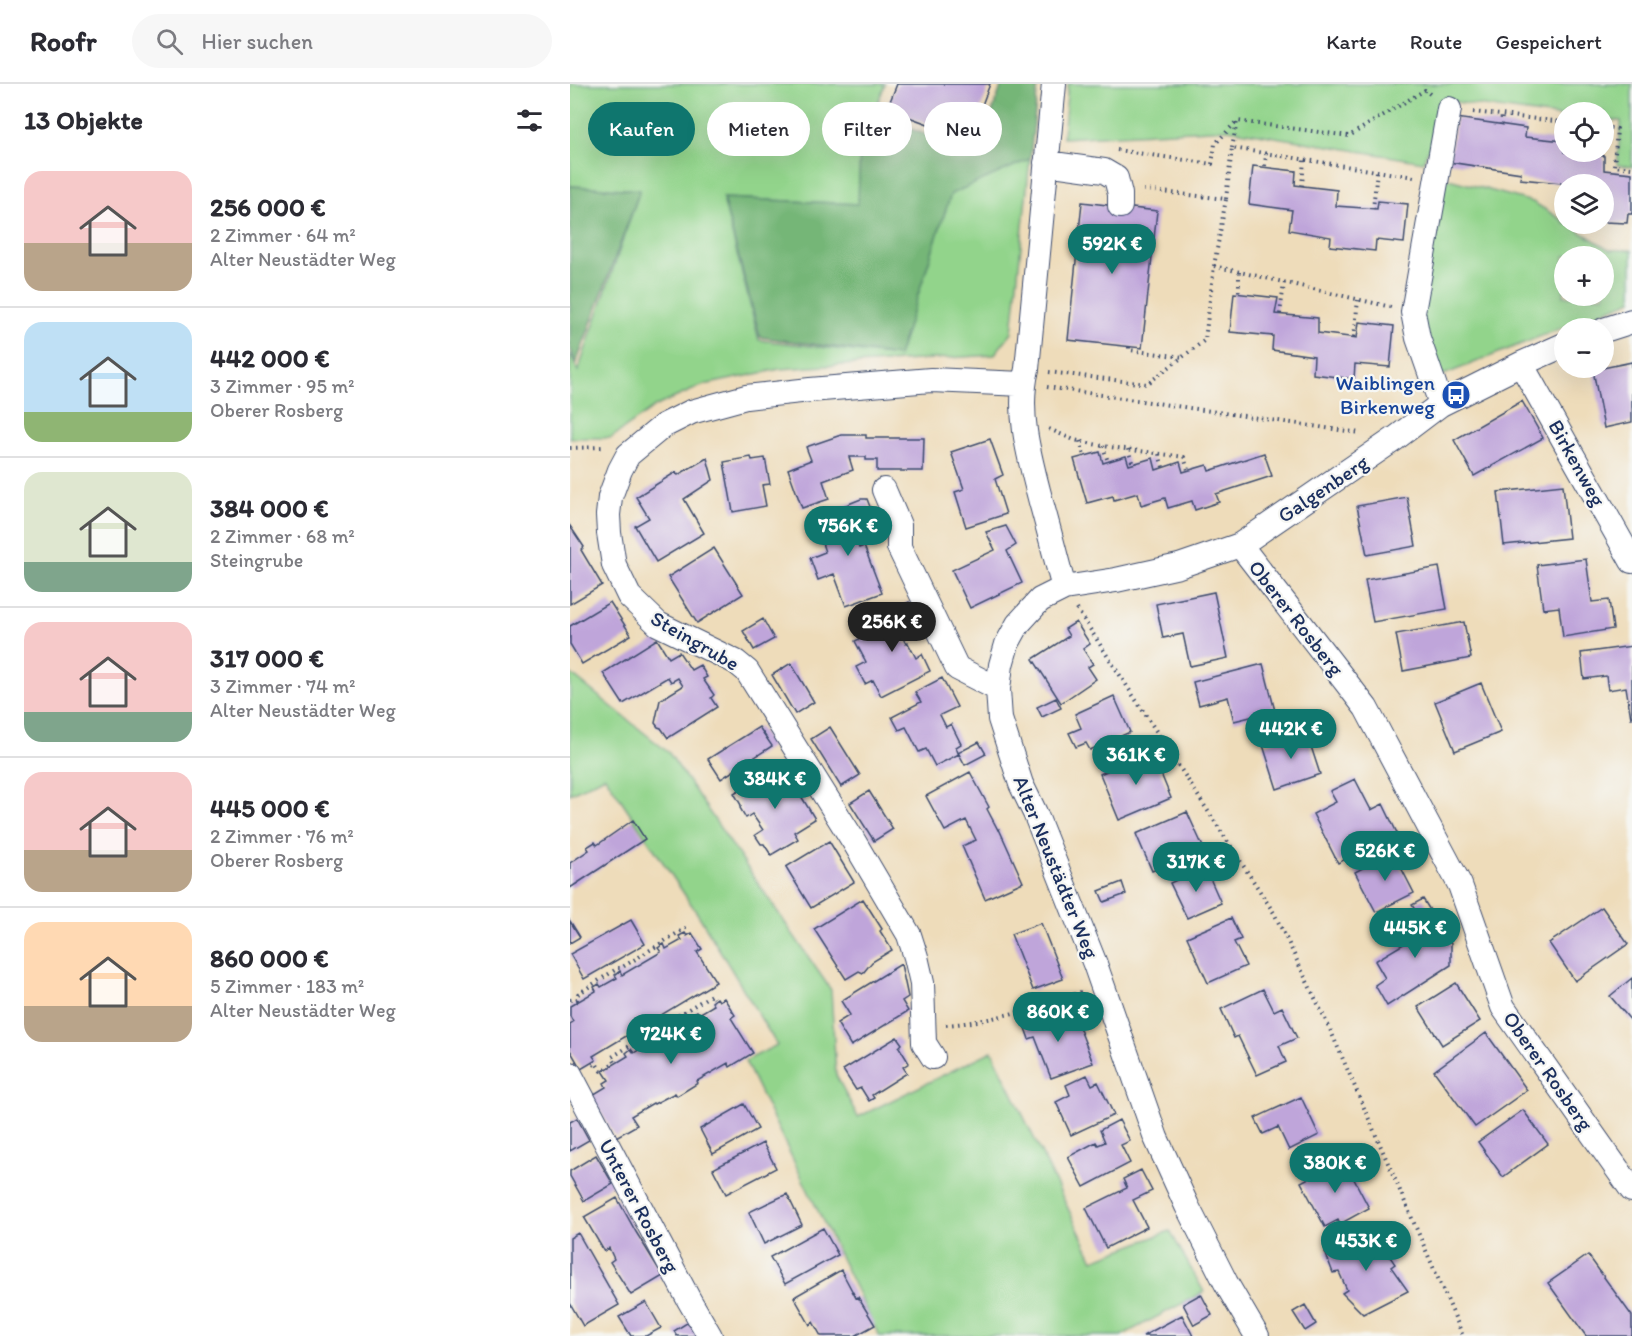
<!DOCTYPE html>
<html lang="de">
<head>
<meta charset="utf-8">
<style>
  :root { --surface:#fff; --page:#f7f7f7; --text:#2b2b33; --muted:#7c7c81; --line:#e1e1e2; --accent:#0f766e }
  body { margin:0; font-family:Itim,sans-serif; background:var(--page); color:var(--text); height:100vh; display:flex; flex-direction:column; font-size:22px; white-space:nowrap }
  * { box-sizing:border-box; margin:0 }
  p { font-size:20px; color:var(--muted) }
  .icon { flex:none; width:33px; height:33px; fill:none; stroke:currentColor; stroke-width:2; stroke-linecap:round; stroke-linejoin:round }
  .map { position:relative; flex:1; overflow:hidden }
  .panel { display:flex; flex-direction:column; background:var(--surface); width:570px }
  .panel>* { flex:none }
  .hud { position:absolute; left:18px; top:18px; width:570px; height:54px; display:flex; gap:12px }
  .fabs { position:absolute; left:984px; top:18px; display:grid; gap:12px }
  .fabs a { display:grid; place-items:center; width:60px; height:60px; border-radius:50%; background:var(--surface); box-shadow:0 6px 24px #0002; font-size:30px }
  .price { position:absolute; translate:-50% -51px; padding:0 14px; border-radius:21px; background:var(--accent); color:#fff; font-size:20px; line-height:39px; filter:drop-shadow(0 2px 3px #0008) }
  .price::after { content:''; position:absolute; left:50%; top:36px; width:18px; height:14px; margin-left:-9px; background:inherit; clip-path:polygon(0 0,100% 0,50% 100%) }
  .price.selected { background:#222; color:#fff }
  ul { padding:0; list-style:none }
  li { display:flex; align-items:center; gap:18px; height:150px; padding:0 24px }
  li+li { border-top:2px solid var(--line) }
  li span { display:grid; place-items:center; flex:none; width:168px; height:120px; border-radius:18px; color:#555 }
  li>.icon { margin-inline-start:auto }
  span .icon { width:72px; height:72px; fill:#fffc; stroke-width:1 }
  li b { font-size:26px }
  h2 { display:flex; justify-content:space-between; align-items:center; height:72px; padding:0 24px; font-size:26px }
  .chip { padding:0 21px; border-radius:27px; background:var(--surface); box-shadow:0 6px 24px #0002; font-size:21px; line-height:54px }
  .chip.selected { background:var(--accent); color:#fff }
  header { display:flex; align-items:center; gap:36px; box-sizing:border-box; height:84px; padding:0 30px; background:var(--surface); border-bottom:2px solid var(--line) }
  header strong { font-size:28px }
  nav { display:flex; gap:33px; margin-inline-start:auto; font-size:21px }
  .search { width:420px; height:54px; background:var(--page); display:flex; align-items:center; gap:15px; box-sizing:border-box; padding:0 21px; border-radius:33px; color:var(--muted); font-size:22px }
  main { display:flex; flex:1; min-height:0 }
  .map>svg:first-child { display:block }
  .green { fill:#92d48b; stroke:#568274; stroke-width:1.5; fill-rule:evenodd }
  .forest { fill:#75b677; stroke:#48726a; stroke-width:1.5 }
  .building { fill:#bfa5da }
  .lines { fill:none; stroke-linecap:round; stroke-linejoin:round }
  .minor-casing { stroke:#3b496c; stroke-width:26 }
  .path { stroke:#3b496c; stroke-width:4; stroke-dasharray:1.5 4.5; stroke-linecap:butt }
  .minor { stroke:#fff; stroke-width:24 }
  .labels { text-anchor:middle; stroke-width:4.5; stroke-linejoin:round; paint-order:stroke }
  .transit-label { font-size:21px; fill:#164399; stroke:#f6f6f2; text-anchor:end }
  .street-label { font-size:21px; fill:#1b2f5e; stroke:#f6f6f2 }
</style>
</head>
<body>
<header>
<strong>Roofr</strong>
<div class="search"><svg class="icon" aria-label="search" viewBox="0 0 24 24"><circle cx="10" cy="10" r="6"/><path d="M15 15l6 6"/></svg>Hier suchen</div>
<nav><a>Karte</a><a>Route</a><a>Gespeichert</a></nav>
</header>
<main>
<section class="panel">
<h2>13 Objekte<svg class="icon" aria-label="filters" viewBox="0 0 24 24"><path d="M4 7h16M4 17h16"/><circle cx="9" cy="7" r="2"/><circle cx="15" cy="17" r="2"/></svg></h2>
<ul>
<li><span style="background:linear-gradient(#f6c9c9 60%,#b9a48a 0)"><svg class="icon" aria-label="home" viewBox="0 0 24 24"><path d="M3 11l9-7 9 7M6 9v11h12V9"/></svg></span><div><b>256 000 €</b><p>2 Zimmer · 64 m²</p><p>Alter Neustädter Weg</p></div></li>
<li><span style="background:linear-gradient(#bfe0f5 75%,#8fb573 0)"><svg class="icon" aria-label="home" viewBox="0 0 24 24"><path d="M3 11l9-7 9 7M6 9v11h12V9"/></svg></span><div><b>442 000 €</b><p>3 Zimmer · 95 m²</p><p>Oberer Rosberg</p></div></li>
<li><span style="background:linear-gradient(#dfe7d0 75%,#7fa58c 0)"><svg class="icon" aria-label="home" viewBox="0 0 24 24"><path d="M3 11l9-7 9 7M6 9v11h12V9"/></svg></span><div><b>384 000 €</b><p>2 Zimmer · 68 m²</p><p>Steingrube</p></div></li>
<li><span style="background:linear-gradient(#f6c9c9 75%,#7fa58c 0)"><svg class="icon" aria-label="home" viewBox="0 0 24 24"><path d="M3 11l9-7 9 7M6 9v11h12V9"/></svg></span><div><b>317 000 €</b><p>3 Zimmer · 74 m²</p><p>Alter Neustädter Weg</p></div></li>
<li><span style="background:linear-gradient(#f6c9c9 65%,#b9a48a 0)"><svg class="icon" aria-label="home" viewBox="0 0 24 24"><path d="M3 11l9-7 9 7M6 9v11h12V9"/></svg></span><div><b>445 000 €</b><p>2 Zimmer · 76 m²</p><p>Oberer Rosberg</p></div></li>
<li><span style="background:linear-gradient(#ffd9b3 70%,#b9a48a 0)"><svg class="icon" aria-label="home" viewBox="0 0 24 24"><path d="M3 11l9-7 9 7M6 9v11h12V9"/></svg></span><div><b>860 000 €</b><p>5 Zimmer · 183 m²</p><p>Alter Neustädter Weg</p></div></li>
</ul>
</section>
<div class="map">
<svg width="1062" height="1252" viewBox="0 0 1062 1252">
  <rect width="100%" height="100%" fill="#f6f6f2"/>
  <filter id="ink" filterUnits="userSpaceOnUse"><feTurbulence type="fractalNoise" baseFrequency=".0167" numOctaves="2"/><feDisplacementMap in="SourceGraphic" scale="12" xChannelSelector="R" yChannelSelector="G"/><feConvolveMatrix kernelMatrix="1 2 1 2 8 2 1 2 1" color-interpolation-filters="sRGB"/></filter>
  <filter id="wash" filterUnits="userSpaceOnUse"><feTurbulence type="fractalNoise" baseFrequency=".008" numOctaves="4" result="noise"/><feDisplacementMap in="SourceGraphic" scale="24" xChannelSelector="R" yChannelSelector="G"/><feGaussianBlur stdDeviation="1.35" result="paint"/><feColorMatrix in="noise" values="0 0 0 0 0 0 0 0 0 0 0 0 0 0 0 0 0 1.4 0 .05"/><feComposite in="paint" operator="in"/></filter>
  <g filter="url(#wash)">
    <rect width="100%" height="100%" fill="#eedcba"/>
    <path class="green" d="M0,0h315l-11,29 -13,-4 -2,95 -136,-6 36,142 139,16 53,-163 79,-34 -18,173 -18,23 -214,14 -76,16 -48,21 -45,32h-41v-85l8,18 62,-181 -70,-4z
      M498,0h564v83l-15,-2 4,-44 -17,-1v-8h-40v5l-8,-1 -107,-15 -26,61 -195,-33 -165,9z
      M875,94l88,24 31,19v3h4l42,26h22v50l-191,76 -25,-66zM994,172h40v40h-40z
      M0,589l99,80 162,237 5,85 22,42 134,-66 101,209 77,-29 34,61 -83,44h-242l-134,-275 32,-16 -78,-129 -94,-140 -35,18z"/>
    <path class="forest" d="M432,0h36l-8,75 -79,35 -53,162 -138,-19 -37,-139 135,6 3,-95 116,46z
      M0,102l70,4 -64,174 -6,-17z"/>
    <g id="blocks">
      <path class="building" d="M327,0h93l-21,55 -82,-30z
        M886,34l70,10 -1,9 39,4v11l40,4v14l28,3v41h-4l-1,9 -23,-1v-38h-40v10l-2,-1v-10l-42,-4 1,-6 -72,-11z
        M683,82l43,5 -1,14 42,5 -1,16 41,3 1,-8 30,3 -4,39 -28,-3 -1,11 -45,-5 1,-9 -42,-7 3,-20 -43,-6z
        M512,118l75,9 -15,137 -74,-8z
        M664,209l44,5 -3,16 43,4v15l39,5 2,-16 35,4 -4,41 -35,-3 -1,15 -41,-5 1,-18 -42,-6 1,-14 -43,-4z
        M1062,278v60l-28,6 -11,-58z
        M952,317l21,37 -69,38 -20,-36z
        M271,351h25v3h58l-1,33h-46v-11h-11v-3h-17l4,13 -30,11 6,18 -27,9 -14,-39 23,-9 -5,-13z
        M420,355l13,36 -8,4 11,35 -40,13 -11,-35 9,-3 -13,-37z
        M530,368l3,11 23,-7 3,9 24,-7 3,12 24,-8 3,10 24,-7 2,6 55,-18 8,23 -56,18 3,8 -24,8 -3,-9 -24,7 -3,-10 -24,7 -3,-12 -24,7 -1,-4 -26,7 -13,-44z
        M181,373l1,3 13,-2 5,26 -8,1 4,21 -33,6 -9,-50z
        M137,374l6,22 -29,19 20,34 -48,29 -21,-36 14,-8 -13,-21 40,-25 2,3z
        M993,401l6,53 -65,7 -6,-53z
        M837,413l9,49 -49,9 -10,-49z
        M291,415h6l7,18 -23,9 8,22 5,-2 18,47 -36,13 -12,-32 -16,6 -8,-22 15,-6 -5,-15 24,-8 -8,-20z
        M0,442l14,21 -3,3 21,35 -32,19z
        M436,442l10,19 -9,6 15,32 -52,25 -18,-38 43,-20 -9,-18z
        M144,464l29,46 -46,29 -29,-46z
        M1016,475l6,43 17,-2 4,29 -50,8 -4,-30 -16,2 -6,-44z
        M869,483l8,42 -74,13 -8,-42z
        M644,508l14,66 -38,8 -7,-32 -20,4 -7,-34z
        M40,518l21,33 -49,29 -12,-20v-18z
        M339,518l12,25 -19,9 4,8 2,-1 8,15 6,-4 8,17 -49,25 -8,-16 -8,4 -9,-17 10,-5 -11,-21 40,-19 -5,-10z
        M193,535l11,20 -20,11 -11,-19z
        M506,538l14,22 -7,5 10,15 -5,3 8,12 -35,24 -28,-44 36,-23 -4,-7z
        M894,538l7,36 -68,13 -7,-37z
        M87,555l12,19 10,-6 12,18 9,-5 7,12 -4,2 11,16 -3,3 6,9 -49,31 -7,-10 -3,-1 -3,-4 5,-23 23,-14 -5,-8 -7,4 -3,-5 -45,27 -20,-31z
        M1062,562v72h-1l-5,-31 -18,3 -2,-14 -22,3 -3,-26z
        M221,579l23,39 -19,12 -23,-39z
        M693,580l12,47 -41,10 -6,-24 -29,8 -6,-23z
        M372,594l15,29 -17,8 6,12 5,-3 10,20 -5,3 2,6 21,-11 7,12 -21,11 -6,-11 -24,12 -9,-17 -7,3 -13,-25 -7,3 -7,-13 29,-15 -6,-10z
        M911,599l20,49 -46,19 -20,-49z
        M544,612l16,36 -40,18 -4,-7 -10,4 -7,-14 12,-5 -6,-14z
        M486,614l5,10 -19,9 -5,-10z
        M189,643l13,19 -51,33 -13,-20z
        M260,643l30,48 -19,12 -30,-48z
        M736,647l14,43 -43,15 -14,-44z
        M582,668l19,46 -52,22 -19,-46z
        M216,687l29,48 -21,13 4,7 -27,16 -7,-11h-3l-6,-9 8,-5 -11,-16 -6,4 -6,-10 1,-3 -7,-12 25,-15 4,6z
        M400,688l19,35 -2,2 11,21 1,-1 24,53 -38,17 -23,-53 14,-6 -10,-20 -21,11 -19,-35z
        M785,695l16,31 12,-6 14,29 -59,30 -25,-49 23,-12 -6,-11z
        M299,707l24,38 -19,12 -24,-38z
        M617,728l17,37 -52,22 -16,-37z
        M63,736l12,19 -75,49v-25l19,-13 -2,-3 8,-5 2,3z
        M259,757l25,41 -43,26 -25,-41z
        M823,768l21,41 -38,19 -21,-40z
        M635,783l16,36 -34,15 -17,-35z
        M552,798l4,12 -22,8 -5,-11z
        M293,815l19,30 -2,2 12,19 -20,12 -9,11 -4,-2 -13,8 -32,-50z
        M853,815l28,45v21l-64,41 -12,-21 10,-7 -10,-17 52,-31 -15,-25z
        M1032,823l26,37 -53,37 -26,-38z
        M661,834l10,21 -7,3 12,24 -38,17 -21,-46z
        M61,836l14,24 -61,35 -14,-25z
        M0,837l10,16 -10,6z
        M471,839l22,56 -30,11 -22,-56z
        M115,849l2,3 5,-3 10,16 -5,3 19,30 -123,74 3,4 -15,9 -11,-19v-26l3,-2 -3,-6v-10l26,-15 -2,-4 5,-3 2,3 16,-9 -2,-3 5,-4 2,4 39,-23 -3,-4 6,-4 2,5 16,-9 -3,-4z
        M331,880l7,33 -6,4 6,10 -57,35 -14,-23 13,-8 -9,-14z
        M1062,894v44l-22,-26z
        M886,899l24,38 -38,24 -24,-38z
        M693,905l11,22 8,-4 15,31 -18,8 7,16 -29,13 -19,-39 -4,2 -13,-29z
        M147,914l2,3 5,-3 11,17 -4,3 22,35 -23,14 -2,-4 -31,18 1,2 -21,13 -2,-3 -21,11 -1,-1 -22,13 6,9 -21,12 -25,-41 15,-9 -2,-4 5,-3 -6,-9 25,-15 -2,-3 5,-4 3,4 12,-8 1,2 7,-5 -2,-3 5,-3 3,2 34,-21 -2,-3 5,-3 2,3 15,-9 -2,-3z
        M475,925l7,19 24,-9 17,44 -42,15 -16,-41 -6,2 -8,-22z
        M916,949l41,57 -52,37 -41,-56z
        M327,953l5,7 -3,3 10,16 -6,4 4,6 -35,22 2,3 -5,3 -8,-13 -5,2 -13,-20z
        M517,991l5,10 6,-3 16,33 -43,20 -15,-33 14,-7 -4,-10z
        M731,1013l18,38 -30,15 -11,-23 -15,7 -8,-16z
        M174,1020l14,25 -45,25 -13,-25z
        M953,1026l25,34 -45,33 -25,-35z
        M7,1034l12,22 -19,11v-29z
        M549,1036l11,21 -9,4 9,18 -46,24 -16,-30 28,-15 2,3 7,-3 -5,-12z
        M193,1059l13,25 -50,26 -13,-25z
        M26,1071l17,29 -29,17 -14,-25v-5z
        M774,1076l25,48 -29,16 -2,-4 -13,7 -24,-45z
        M571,1086l11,21 -19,9 14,27 -41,21 -20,-40 41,-20 -4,-9z
        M217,1110l15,31 -38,19 -15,-32z
        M47,1114l19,34 27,44 -32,19 -21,-33 4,-3 -5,-11 -5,3 -20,-34z
        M253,1144l15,27 -53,29 -15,-27z
        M802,1146l23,34 -4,3 17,24 -45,23 -21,-21 5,-3 -8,-18 -6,1 -8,-21z
        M8,1149l41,72 -36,21 -13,-23v-65z
        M1018,1171l44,61v20h-46l-38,-53z
        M271,1186l15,28 2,-1 17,28 -20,11h-34l-8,-14 -3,3 -16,-28z
        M631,1210l11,21 -18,10 -11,-21z
        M76,1218l15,26 -15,8h-15l-12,-19z
        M735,1221l11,19 -11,7 -12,-19z
        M612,1231l11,21h-50z
        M120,1237l10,15h-23l-3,-5z"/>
    </g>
  </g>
  <g filter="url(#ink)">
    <use href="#blocks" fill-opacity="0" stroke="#3b496c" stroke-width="1.5"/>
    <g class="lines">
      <g class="minor-casing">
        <path id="minor" d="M484,0l-27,285c-11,44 3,90 14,133 8,28 15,57 23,86
          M476,79l58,8 12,7 4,16v12
          M1034,246l28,-9
          M951,280l111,197
          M871,320l-23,-66 -5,-26 36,-203
          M314,406l15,35v22l58,121 41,21
          M670,461l126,163 94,177 43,122 129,183
          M363,973l-9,-14 -2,-60 -6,-26 -7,-22 -56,-95 -106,-169 -11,-9 -78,-38 -29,-28 -15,-31 -5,-32 -1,-18 2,-18 10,-27 8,-15 35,-29 28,-14 55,-15 64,-7 121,-10 92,4
          M0,990l119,226 21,36
          M687,1252l-31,-53 -39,-77 -31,-68 -61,-174 -60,-151 -14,-29 -21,-65 -2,-30 3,-24 6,-21 11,-20 22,-24 24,-12 52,-8 63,-14 61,-21 156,-107 45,-34 80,-40 43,-19"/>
      </g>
      <path class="path" d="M903,28l91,10
        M931,41l1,-10
        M1034,43l13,2 -3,37 18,2
        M993,57l1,-19
        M662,64l5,-27 112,15 76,-46 6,5
        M547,66l95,14 3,-20 20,-21
        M695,82l1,-13
        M732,102l2,-27
        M656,115l6,-51 182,29
        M803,125l4,-38
        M644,182l177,41
        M669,188v23
        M710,230l4,-31
        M784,253l4,-37
        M559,263v3l54,7
        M479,288l98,12 58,-44 9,-74 12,-67 -82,-9
        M477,303l313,46
        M479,345l25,11 29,6 81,11 4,13
        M510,357l4,15
        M533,362l5,16
        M0,364l35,-1
        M558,365l5,16
        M589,370l4,13
        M507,525l197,304 55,114 134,309
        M0,916l7,-1 1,-5 40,-26h3l68,-42
        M376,941c50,-4 89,-18 135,-33
        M23,981l3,-2 5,8 14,-9 -3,-5 99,-62 3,3"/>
      <use href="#minor" class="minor"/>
    </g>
  </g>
  <defs>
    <g id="bus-disc" transform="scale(1.5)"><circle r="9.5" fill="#1a4fb4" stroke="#f6f6f2"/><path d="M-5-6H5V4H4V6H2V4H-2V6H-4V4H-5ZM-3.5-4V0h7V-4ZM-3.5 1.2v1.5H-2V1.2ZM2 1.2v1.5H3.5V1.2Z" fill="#fff"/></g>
  </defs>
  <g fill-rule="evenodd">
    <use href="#bus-disc" x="886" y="311"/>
  </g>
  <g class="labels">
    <g class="transit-label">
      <text x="865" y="306">Waiblingen<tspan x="865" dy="24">Birkenweg</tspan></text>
    </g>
    <g class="street-label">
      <text transform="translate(1007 379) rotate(61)" y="7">Birkenweg</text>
      <text transform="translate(753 405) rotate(-34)" y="7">Galgenberg</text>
      <text transform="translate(726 534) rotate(52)" y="7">Oberer Rosberg</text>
      <text transform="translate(125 557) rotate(30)" y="7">Steingrube</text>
      <text transform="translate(486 783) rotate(68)" y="7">Alter Neustädter Weg</text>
      <text transform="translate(978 987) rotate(55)" y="7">Oberer Rosberg</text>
      <text transform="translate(69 1122) rotate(62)" y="7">Unterer Rosberg</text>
    </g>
  </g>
</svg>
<div class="fabs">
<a><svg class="icon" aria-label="locate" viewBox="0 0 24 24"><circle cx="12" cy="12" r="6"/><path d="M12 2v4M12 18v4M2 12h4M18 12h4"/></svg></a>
<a><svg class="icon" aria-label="layers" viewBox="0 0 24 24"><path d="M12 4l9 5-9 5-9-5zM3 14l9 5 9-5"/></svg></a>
<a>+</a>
<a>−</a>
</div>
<b class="price" style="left:542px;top:191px">592K €</b>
<b class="price" style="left:278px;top:473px">756K €</b>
<b class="price selected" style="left:322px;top:569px">256K €</b>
<b class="price" style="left:721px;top:676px">442K €</b>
<b class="price" style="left:566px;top:702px">361K €</b>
<b class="price" style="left:205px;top:726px">384K €</b>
<b class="price" style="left:815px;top:798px">526K €</b>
<b class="price" style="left:626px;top:809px">317K €</b>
<b class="price" style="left:845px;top:875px">445K €</b>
<b class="price" style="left:488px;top:959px">860K €</b>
<b class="price" style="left:101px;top:981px">724K €</b>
<b class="price" style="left:765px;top:1110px">380K €</b>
<b class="price" style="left:796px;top:1188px">453K €</b>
<div class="hud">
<a class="chip selected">Kaufen</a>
<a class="chip">Mieten</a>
<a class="chip">Filter</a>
<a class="chip">Neu</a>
</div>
</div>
</main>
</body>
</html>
